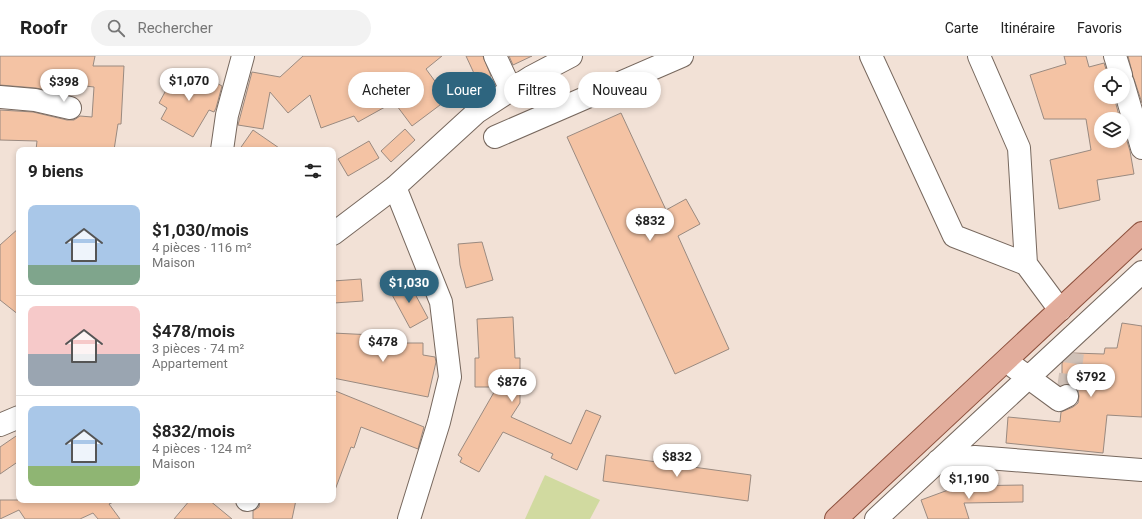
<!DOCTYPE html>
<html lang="fr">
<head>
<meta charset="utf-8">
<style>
  :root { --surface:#fff; --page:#f2f2f2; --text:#222; --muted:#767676; --line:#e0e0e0; --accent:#2e657f }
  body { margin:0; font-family:Roboto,sans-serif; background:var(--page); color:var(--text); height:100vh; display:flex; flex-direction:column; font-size:15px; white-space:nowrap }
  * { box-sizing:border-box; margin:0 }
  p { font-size:13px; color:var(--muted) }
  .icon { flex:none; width:22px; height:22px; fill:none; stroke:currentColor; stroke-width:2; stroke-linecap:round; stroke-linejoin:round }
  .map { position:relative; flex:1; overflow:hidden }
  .sheet { position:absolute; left:16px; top:91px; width:320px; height:356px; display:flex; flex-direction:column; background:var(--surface); border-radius:8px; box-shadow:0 2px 6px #0003 }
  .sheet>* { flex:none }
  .guide { position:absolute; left:348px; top:16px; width:380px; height:36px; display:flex; gap:8px }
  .fabs { position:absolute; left:1094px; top:12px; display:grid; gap:8px }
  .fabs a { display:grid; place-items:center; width:36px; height:36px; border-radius:50%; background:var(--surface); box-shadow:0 2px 6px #0003; font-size:20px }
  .price { position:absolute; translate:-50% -34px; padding:0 9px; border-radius:14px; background:#fff; color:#222; font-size:13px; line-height:26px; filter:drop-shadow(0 1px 2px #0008) }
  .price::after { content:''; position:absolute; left:50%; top:24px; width:12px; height:9px; margin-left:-6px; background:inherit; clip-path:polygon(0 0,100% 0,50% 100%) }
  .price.on { background:var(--accent); color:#fff }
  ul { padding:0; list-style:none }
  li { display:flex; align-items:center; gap:12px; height:100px; padding:0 12px }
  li+li { border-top:1px solid var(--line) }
  li span { display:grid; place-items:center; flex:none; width:112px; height:80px; border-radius:8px; color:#555 }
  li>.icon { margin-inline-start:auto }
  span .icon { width:48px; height:48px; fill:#fffc; stroke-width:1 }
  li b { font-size:17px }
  h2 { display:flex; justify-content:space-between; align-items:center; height:48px; padding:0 12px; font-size:17px }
  .pill { padding:0 14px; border-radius:18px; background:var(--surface); box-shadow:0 2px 6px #0003; font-size:14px; line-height:36px }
  .pill.on { background:var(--accent); color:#fff }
  header { display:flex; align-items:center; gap:24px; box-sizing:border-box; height:56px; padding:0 20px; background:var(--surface); border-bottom:1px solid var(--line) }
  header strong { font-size:19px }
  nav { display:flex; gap:22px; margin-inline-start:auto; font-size:14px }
  .search { width:280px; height:36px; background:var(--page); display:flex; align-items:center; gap:10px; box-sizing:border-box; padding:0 14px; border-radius:22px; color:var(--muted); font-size:15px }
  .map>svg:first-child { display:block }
  .green { fill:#d1daa0 }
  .building { fill:#f4c3a4; stroke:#9a8a80 }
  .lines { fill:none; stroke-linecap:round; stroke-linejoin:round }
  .minor-tunnel { stroke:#d0c1b7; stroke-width:22; stroke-dasharray:22 11; stroke-linecap:butt }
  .minor-casing { stroke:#77685e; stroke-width:24 }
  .major-casing { stroke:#8c503d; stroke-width:24 }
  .minor { stroke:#fff; stroke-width:22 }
  .major { stroke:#e2ad9c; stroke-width:22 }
</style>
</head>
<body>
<header>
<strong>Roofr</strong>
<div class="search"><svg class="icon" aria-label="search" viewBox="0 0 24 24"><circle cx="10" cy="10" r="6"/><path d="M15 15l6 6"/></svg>Rechercher</div>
<nav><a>Carte</a><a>Itinéraire</a><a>Favoris</a></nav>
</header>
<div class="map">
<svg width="1142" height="463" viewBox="0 0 1142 463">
  <rect width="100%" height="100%" fill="#f2e1d6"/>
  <path class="green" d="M545,419l55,25 -10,19h-65z"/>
  <path class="building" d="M0,0h95l-2,10h31l-3,58h-3l-4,26h-78l1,-9 -37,-1v-30l33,2 34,8h7l6,-4 12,1 2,-30 -34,-4 -1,10 -23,-5 -36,-3z
    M303,0h139l-16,13 22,30 -36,27 -18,-24 -36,20 -4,-6 -33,12 -11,-33 -22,18 -18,-21 -7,37 -25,-4 14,-53 28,5z
    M466,0h17l8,20 -13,6z
    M509,0h23l-19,9z
    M1064,0h22l3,11 15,-4 4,12h-7v22h13l6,22h-19v22h22v-13l7,23 4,23 -37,6 3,20 -41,9 -9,-49 41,-10 -5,-31h-42l-14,-44 36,-11z
    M1128,0h14v47l-9,-27z
    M177,14l23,12 4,-6 18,10 -6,22 -2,4 -5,-2 -16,27 -32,-18 6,-11 -8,-5z
    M621,57l45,97 20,-11 14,25 -22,12 51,113 -54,25 -108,-237z
    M405,73l10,11 -24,22 -10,-11z
    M253,74l29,20h-43z
    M369,85l10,17 -31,18 -10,-17z
    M19,172v87l-19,-15v-55z
    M482,186l11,38 -27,8 -6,-23 -2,-21z
    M361,223l2,22 -29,2 -1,-22z
    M408,225l20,37 -18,10 -20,-37z
    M513,261l2,41h5v45l-9,14 60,27 15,-34 15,6 -24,54 -26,-12 2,-4 -50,-22 -24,40 -19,-10 2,-4 -4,-3 39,-68h-22v-29h4l-2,-39z
    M1122,267l20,3v91l-35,-2 -4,38 -97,-10 2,-26 52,5 1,-10 12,-5 5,-4 1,-7 -1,-6 -4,-5 -7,-1 -5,1v-22l11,-10 31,1 1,-6h12z
    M333,277l60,3 -13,7h43v12l12,2 1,5 -8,35 -95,-19z
    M333,334l91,37 -6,22 -57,-22 -7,21 -3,-1 -16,43h-2z
    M19,378v27l-19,13v-27z
    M606,399l145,20 -3,26 -145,-20z
    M1023,429v17l-59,1 5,16h-41l-7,-19 38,-14z
    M0,444h118l-9,4 11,15h-22l-5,-6 -13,6h-55l-6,-9 -19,9z
    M190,444h19l23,19h-58z
    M260,444h36l-4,19h-39v-8l6,-4z"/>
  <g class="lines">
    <path class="minor-tunnel" d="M1067,340l6,-43"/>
    <g class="minor-casing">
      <path id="minor" d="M495,0l16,34
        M871,0l83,180 72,28 34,46
        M979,0l40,92 7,116
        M1115,0l6,19
        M1123,27l19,65
        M0,41l35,3 35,8
        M495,81l187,-81
        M222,94l5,-35 16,-59
        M395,131l46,115 9,75 -11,45 -30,97
        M333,178l62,-47 82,-75 54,-35 40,-21
        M1006,305l53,39 8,-4
        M0,369l19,-8
        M938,405l37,-4 167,13
        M247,444h1
        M876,463l266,-247"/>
    </g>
    <g class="major-casing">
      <path id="major" d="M836,463l306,-286"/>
    </g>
    <use href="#minor" class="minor"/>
    <use href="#major" class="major"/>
  </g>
</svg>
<div class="fabs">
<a><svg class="icon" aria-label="locate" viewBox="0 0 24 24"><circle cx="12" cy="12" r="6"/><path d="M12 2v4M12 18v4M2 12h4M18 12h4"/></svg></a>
<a><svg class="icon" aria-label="layers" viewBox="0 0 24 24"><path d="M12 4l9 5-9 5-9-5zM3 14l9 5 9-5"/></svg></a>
</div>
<b class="price" style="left:189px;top:46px">$1,070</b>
<b class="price" style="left:64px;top:47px">$398</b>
<b class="price" style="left:650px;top:186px">$832</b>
<b class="price on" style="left:409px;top:248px">$1,030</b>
<b class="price" style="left:383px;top:307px">$478</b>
<b class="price" style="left:1091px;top:342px">$792</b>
<b class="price" style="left:512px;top:347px">$876</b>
<b class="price" style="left:677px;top:422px">$832</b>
<b class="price" style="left:969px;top:444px">$1,190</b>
<div class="guide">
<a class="pill">Acheter</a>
<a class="pill on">Louer</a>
<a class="pill">Filtres</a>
<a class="pill">Nouveau</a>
</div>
<section class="sheet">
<h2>9 biens<svg class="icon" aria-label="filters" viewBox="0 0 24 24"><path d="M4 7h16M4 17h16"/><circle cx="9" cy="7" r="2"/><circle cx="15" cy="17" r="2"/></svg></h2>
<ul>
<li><span style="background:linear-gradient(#a9c7e8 75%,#7fa58c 0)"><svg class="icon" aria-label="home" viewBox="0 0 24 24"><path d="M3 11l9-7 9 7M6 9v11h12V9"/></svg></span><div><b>$1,030/mois</b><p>4 pièces · 116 m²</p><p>Maison</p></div></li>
<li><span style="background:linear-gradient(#f6c9c9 60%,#9aa5b1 0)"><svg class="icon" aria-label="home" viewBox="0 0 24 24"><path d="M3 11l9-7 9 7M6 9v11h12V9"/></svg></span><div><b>$478/mois</b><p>3 pièces · 74 m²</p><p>Appartement</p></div></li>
<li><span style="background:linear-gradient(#a9c7e8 75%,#8fb573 0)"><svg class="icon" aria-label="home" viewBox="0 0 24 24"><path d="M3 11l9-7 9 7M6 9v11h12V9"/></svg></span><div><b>$832/mois</b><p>4 pièces · 124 m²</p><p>Maison</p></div></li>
</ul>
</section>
</div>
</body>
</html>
